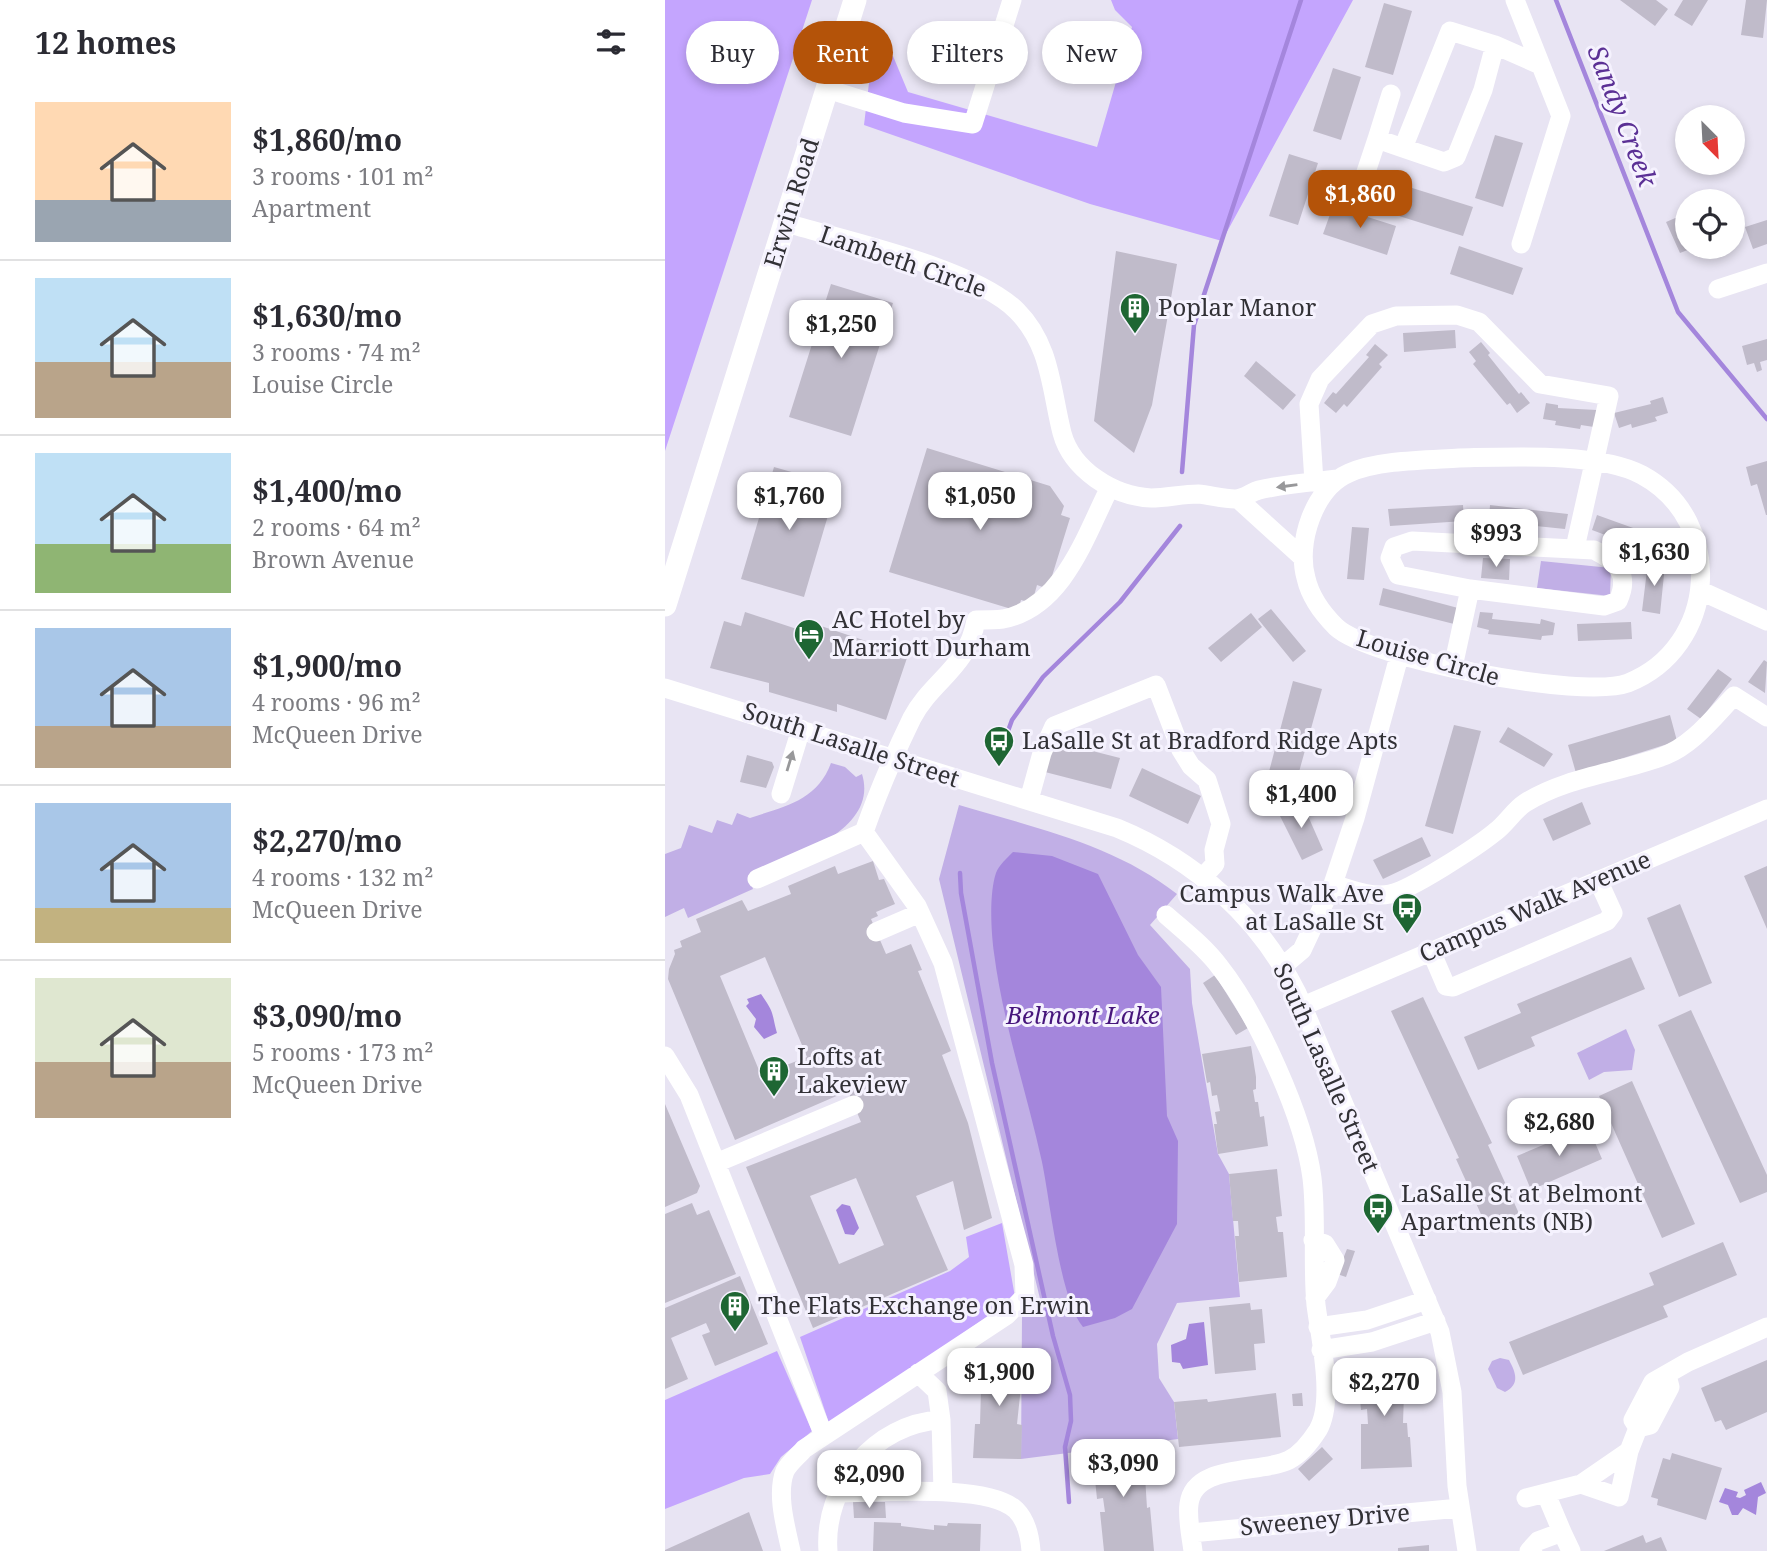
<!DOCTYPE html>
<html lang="en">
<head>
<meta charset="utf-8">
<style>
  :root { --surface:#fff; --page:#f7f7f7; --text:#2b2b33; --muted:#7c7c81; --line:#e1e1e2; --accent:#b45309 }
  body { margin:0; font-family:"Noto Serif",serif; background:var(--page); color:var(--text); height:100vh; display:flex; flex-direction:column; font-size:26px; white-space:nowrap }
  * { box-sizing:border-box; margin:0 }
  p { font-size:23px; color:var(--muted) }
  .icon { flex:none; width:38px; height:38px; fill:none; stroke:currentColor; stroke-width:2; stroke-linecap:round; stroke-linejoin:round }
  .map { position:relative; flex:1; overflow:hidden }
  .details { display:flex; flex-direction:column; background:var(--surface); width:665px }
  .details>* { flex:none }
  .hud { position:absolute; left:21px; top:21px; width:665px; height:63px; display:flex; gap:14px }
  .needle { width:46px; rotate:156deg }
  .tools { position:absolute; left:1010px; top:105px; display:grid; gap:14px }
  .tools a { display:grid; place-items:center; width:70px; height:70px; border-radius:50%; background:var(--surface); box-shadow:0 4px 10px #0003; font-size:35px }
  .price { position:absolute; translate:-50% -60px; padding:0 16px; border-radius:14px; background:#fff; color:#222; font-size:23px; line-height:46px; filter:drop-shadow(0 2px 4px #0008) }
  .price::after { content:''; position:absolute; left:50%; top:42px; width:21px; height:16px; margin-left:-10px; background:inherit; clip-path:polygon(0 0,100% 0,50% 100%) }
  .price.selected { background:var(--accent); color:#fff }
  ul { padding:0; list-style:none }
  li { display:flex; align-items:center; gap:21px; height:175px; padding:0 35px }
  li+li { border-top:2px solid var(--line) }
  li span { display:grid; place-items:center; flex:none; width:196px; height:140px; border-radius:0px; color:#555 }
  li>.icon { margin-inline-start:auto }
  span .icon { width:84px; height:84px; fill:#fffc; stroke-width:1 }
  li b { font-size:30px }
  h2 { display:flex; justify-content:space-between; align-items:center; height:84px; padding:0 35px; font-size:30px }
  .tag { padding:0 24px; border-radius:32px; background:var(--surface); box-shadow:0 4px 10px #0003; font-size:24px; line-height:63px }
  .tag.selected { background:var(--accent); color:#fff }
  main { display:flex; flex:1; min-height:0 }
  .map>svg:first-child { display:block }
  .green { fill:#c1afe6 }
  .forest { fill:#c4a5fe }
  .water { fill:#a486dc }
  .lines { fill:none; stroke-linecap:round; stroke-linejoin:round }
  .stream { stroke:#a486dc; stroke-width:4.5 }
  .building { fill:#c0bbca; fill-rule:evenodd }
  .minor { stroke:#fff; stroke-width:19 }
  .major { stroke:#fff; stroke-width:23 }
  .oneway { fill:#98989a }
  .labels { text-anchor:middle; stroke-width:6; stroke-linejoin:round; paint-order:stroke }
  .street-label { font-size:24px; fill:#323136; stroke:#f5f2fe }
  .poi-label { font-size:24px; fill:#323136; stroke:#f5f2fe; text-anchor:start }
  .park-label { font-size:24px; font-style:italic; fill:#46157b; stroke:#f5f2fe }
  .water-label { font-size:26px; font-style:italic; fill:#5b3095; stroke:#f5f2fe }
</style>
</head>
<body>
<main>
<section class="details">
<h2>12 homes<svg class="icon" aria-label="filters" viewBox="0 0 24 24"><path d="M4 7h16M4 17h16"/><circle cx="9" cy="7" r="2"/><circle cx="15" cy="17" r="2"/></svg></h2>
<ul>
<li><span style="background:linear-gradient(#ffd9b3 70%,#9aa5b1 0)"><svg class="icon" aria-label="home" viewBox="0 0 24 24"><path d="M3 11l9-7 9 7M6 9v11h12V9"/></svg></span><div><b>$1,860/mo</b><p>3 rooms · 101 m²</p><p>Apartment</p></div></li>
<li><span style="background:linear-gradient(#bfe0f5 60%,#b9a48a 0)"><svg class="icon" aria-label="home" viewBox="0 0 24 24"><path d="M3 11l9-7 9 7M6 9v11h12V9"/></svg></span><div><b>$1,630/mo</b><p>3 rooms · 74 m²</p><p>Louise Circle</p></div></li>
<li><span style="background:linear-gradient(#bfe0f5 65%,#8fb573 0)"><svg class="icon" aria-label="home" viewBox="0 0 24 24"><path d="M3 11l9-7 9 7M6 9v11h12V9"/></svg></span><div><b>$1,400/mo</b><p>2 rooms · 64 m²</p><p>Brown Avenue</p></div></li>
<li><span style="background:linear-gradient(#a9c7e8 70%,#b9a48a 0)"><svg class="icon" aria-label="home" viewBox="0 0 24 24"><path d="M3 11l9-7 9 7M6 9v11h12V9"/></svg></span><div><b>$1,900/mo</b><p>4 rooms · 96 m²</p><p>McQueen Drive</p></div></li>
<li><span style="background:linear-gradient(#a9c7e8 75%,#c2b280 0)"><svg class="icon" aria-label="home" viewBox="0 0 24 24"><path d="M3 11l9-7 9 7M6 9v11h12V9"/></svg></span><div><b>$2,270/mo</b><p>4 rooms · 132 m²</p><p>McQueen Drive</p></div></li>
<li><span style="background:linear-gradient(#dfe7d0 60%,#b9a48a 0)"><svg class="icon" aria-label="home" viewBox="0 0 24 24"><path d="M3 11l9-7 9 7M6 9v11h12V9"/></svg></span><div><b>$3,090/mo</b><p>5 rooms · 173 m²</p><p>McQueen Drive</p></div></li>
</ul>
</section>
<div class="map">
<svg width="1102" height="1551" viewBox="0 0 1102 1551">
  <rect width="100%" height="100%" fill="#e8e4f3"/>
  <path class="green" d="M876,561l70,7 -1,28 -73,-8z
    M166,763l14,4 11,10 6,-3c18,58 -75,85 -114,102l5,13 -65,29 -4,-10 -19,9v-63l16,-6 8,-23 23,8 5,-13 15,5 5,-12 13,5c35,-12 67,-17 81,-55z
    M294,805c74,22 157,40 218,89l-27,31 40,44 2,34 26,151 11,20 11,123 -63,6 -20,41 2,34 15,24 4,37 -157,20 1,-142 19,-14 -102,-424z
    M961,1029l9,21 -3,20 -28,2 -15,8 -12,-27z
    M835,1358l9,2c7,13 11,24 -4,32l-8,-4 -9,-19 4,-8z"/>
  <path class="forest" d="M0,0h147l-147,451z
    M446,0h242l-131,241 -132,-37 -226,-79 7,-59 22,-10 15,36 189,55 35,-120 -17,-17z
    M337,1223l13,74 -185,129 -30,-89 150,-66 19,-14 -3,-20z
    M112,1351l35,80 -31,26 -11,17 -26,4 -79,31v-109z"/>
  <path class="water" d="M348,852l39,4 46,18 40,81 23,32 6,129 11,25 -1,83 -45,85 -17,9 -32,9c-23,-27 -33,-127 -41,-165 -15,-69 -39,-138 -48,-209 -3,-22 -5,-59 2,-80 3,-8 11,-15 17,-21z
    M96,994c14,20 10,17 16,39l-13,6 -10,-12 2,-8 -10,-13 3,-3 -2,-4z
    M177,1204l8,2 9,22 -5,7 -9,-1 -9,-24z
    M539,1322l4,43 -25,4 -3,-6 -8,-1 -1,-17 15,-6 3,-15z
    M1096,1482l5,11 -8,4 -2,18 -13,-7 -5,7h-6l-4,-10 -9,-3 6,-14 13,4 -2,5 4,1 6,-3 -2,-5z"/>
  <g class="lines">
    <path class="stream" d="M891,0l122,312 89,107
      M517,472l12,-147 107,-325
      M332,761l15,-41 31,-43 77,-75 60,-76
      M295,873l1,20 31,170 61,273 17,59 1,26 -6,26 4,55"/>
  </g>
  <path class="building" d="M955,0h36l12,9 -13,17z
    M1018,0h25l-16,26 -18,-11z
    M1081,0h21l-4,38 -22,-3z
    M719,3l28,8 -19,64 -28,-8z
    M668,68l28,9 -20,63 -28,-9z
    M830,135l28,8 -20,64 -28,-9z
    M624,154l29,9 -20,62 -29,-9z
    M744,187l64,20 -10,29 -64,-20z
    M668,206l63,20 -9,29 -64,-21z
    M1022,213v34h8l-15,6 -14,-31z
    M1102,220v24l-14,5 -8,-22z
    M794,246l64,22 -10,27 -63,-21z
    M451,251l61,13 -25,141 -18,48 -40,-32z
    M166,284l62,19 -42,133 -62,-19z
    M790,330l1,18 -52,4 -1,-19z
    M1102,339v21l-7,2 2,8 -5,2 -3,-9 -7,2 -5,-19z
    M816,342l9,11 -2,2 31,39 2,-2 9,11 -13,10 -7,-10 -3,2 -34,-41 3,-3 -7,-9z
    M710,344l13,11 -9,9 3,3 -35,40 -3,-3 -8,9 -12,-10 9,-11 3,2 33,-37 -3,-2z
    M591,361l40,34 -13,15 -39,-34z
    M998,397l5,16 -13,4 2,4 -25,7 -1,-4 -12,4 -5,-15 37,-9 -1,-3z
    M881,403l12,2v3l39,2 -3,17 -13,-2 -1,4 -25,-4 1,-4 -13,-2z
    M262,448l123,38 14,20 -3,9 9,3 -22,71 -11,-4 -5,18 -11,-3 -3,11 -129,-39z
    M1102,461v54h-1l-9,-31 -6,2 -5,-19z
    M109,467l63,18 -33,112 -63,-18z
    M798,505l1,16 -74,5 -2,-17z
    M825,505l78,9 -3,15 -76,-8z
    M932,515l50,18 -7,15 -48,-18z
    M687,527l17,1 -5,52 -17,-1z
    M818,558l27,1 -1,21 -28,-2z
    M983,562l17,3 -5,49 -18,-3z
    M718,588l75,20 -4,16 -75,-19z
    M606,609l35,42 -13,11 -35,-43z
    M80,612l67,22 3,-10 93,31 -22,65 -49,-16v8l-68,-20v-9l-59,-15 14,-47 17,5z
    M815,612l13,1 -1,6 48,5 1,-5 14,4 -2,12 -11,1 -1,4 -53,-6 1,-4 -12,-3z
    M586,613l11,14 -41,35 -13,-14z
    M966,622l1,17 -54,2 -1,-17z
    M1099,660l3,2 -2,31 -17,-11z
    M1053,669l14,10 -31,40 -14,-10z
    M628,681l29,8 -28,101 -28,-7z
    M1005,715l7,26 -101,32 -8,-28z
    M789,725l27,6 -28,103 -28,-8z
    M843,727l45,27 -9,13 -45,-25z
    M388,741l67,17 -9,31 -66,-17z
    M82,755l25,7 2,5 -8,21 -26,-6z
    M477,768l59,28 -13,28 -59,-28z
    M636,800l22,50 -21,10 -24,-48z
    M917,802l9,22 -38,17 -10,-22z
    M757,837l9,19 -48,23 -10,-19z
    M208,861l6,19 5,-1 11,25 -19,8 2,4 -7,3 15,35 25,-10 11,26 -4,1 33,80 -9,4 26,68 24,95 -28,12 -11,-49 -37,15 32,74 -135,58 -67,-161 115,-45 -13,-31 -113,49 -67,-161 1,-10 6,-15 -1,-4 8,-3 -2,-6 21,-9 -5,-13 46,-19 6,11 43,-17 -3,-8 47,-20 3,8zM100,957l42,100 -46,18 -41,-99zM191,1178l28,67 -45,19 -29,-68z
    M1102,866v63l-23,-53z
    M1015,904l32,79 -33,14 -32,-79z
    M966,957l14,32 -114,48 4,9 -57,24 -14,-33 57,-24 -4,-9z
    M550,975l33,53 -12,7 -33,-52z
    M758,997l69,146 -4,2 33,73 -32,14 -33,-73 3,-1 -68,-147z
    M1026,1010l76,165v17l-27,11 -82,-178z
    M586,1046l5,31v12l-3,1 2,12h3l2,15 4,-1 4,30 -50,8 -4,-30h3l-2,-12 5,-1 -3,-16 -5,1 -2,-14 -3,1 -5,-29z
    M967,1081l63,143 -33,14 -63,-142z
    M0,1104l35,82 -3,7 -32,14z
    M923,1126l14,33 -71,31 -14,-34z
    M612,1169l5,47 -6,1 2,15h5l4,45 -48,5 -4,-46h4l-1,-15h-5l-4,-47z
    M27,1203l5,12 12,-5 27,64 -71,29v-89z
    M1058,1242l14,33 -74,31 5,11 -145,58 -14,-33 145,-57 -5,-12z
    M682,1249l8,2 -9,26 -9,-3z
    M75,1276l28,68 -53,22 -13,-31 8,-3 -4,-9 -35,15 17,41 -23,10v-81z
    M585,1303l1,7 11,-1 3,34 -11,1 2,26 -41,4 -6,-67z
    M311,1357l48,1 -7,66 5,1 -1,34 -48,-1 2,-34h5l1,-34h-6z
    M1102,1360v52l-41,18 -5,-10 -6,2 -14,-34z
    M740,1364l-2,59h4l1,14h2l2,30 -51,2v-45h7l-1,-15 -6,1 -4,-44z
    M611,1393l5,44 -102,10 -5,-45 33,-3 1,3z
    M637,1393l1,13h-10l-1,-12z
    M478,1444l4,64 3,-1 4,44h-50l-4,-39h5l-2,-14 -6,1 -5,-49z
    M657,1447l11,12 -24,22 -11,-12z
    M1007,1453l50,15 -16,52 -49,-15 1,-6 -7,-2 12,-39 7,2z
    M188,1502h32l1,16h-32z
    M84,1512l14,39h-98v-1z
    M209,1522l27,1v3l33,4v-5l13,1 1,-3 33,1 -1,27h-107z
    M978,1535l3,8 15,-6 6,14h-63z
    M764,1545v6h-31v-3z"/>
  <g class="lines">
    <path class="minor" d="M850,0l46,116 -40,128
      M830,45l-12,45 -27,67 -12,5 -41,-14 47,-117 45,14 43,19
      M162,89l77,24 69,11 39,-124
      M712,139l14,-45
      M697,184l15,-45 26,9
      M121,223c61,18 188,45 231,88 34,34 34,79 45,122 10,37 51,63 89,65 16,0 31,-4 47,-4 12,1 25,5 37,5 9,0 16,-7 24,-9 26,-6 53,-8 79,-11
      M1053,289l49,-16
      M794,458c49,-1 140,-6 183,17 85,46 75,173 -14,208 -45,17 -258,-24 -292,-56 -13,-13 -26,-31 -30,-49 -10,-35 8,-90 43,-105 29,-13 78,-13 110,-15z
      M649,482l-5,-78 11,-25 52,-55 24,-8 61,-1 22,7 61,62 69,12 -34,152
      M573,499l64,58
      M1036,591l66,30
      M788,667l17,-78 134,17 14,-5c12,-26 0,-39 -24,-51l-182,-9 -18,6 -4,11 8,17 72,14
      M0,688l452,140c78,32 142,89 180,165l143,339 12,60 5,94 10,65
      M116,794l20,-65
      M364,800l13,-47 12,-27 102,-41 25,65 10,16 16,14 14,44 -7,26 1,14 -12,13
      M199,832c14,-40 30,-77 48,-114 20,-38 56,-50 64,-98 9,0 19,0 27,-1 61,-12 83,-85 107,-132
      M92,879l107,-47 53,74 26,57 81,302 1,31 -18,19 -203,134c-6,7 -15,14 -19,22 -9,23 1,57 6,80
      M668,884c17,5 38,14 57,10 19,-3 88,-48 105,-62 11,-8 19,-22 30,-29 41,-26 92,-30 136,-46 30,-10 52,-39 73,-61l33,21
      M501,915c18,16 38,31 53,51 38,48 85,151 93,212 5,41 0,85 4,127 4,32 19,96 2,125 -7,11 -17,24 -29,30 -28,14 -95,3 -100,44 -2,14 2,32 4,47
      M211,932l44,-19
      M766,951l15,35 7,1 154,-66 6,-8 -15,-33
      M618,966l19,-16 31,-66 22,-66 45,-165
      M638,1006l464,-197
      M0,1056l24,39 135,341
      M51,1163l138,-58
      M648,1240l12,4 10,16 -8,22 -12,16
      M653,1327l49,-7 60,-20
      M656,1350l51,-8 64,-21
      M253,1373l19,18 4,29
      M973,1428l12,-3 20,-38 -3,-12
      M916,1484l38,13 10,-46
      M174,1493c39,0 149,-10 177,17 11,11 14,27 15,41
      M861,1498l55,-14 48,-33 9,-23 -5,-8 20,-38 35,-20 79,-35
      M897,1532l9,19
      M526,1533l269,-25
      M163,1551c-5,-65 47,-128 113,-131l2,71
      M864,1551l9,-10 24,-9 -16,-38"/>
    <path class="major" d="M0,605l190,-605"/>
  </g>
  <defs><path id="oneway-solid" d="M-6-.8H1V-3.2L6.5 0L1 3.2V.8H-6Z" transform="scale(1.75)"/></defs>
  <g class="oneway">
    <use href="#oneway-solid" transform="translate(622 486) rotate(172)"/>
    <use href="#oneway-solid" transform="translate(125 761) rotate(-73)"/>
  </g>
  <defs>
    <g id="building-pin" transform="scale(1.575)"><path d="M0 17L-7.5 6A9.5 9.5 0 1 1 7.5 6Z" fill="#1e6633" stroke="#f5f2fe"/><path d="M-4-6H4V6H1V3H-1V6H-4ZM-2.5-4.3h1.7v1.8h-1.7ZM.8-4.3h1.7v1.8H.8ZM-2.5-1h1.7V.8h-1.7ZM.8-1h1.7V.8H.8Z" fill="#fff"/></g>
    <g id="hotel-pin" transform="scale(1.575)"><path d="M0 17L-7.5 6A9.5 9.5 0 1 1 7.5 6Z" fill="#1e6633" stroke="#f5f2fe"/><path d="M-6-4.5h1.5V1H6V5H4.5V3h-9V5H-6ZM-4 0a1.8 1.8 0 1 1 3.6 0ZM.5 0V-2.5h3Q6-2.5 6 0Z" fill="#fff"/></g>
    <g id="bus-pin" transform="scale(1.575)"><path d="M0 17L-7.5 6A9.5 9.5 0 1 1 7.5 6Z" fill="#1e6633" stroke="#f5f2fe"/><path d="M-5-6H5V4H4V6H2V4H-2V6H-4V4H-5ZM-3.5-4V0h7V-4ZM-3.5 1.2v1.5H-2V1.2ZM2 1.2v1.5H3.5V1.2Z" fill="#fff"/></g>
  </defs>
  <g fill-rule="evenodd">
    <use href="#building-pin" x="470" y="308"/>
    <use href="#hotel-pin" x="144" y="634"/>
    <use href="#bus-pin" x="334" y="741"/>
    <use href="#bus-pin" x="742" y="908"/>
    <use href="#building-pin" x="109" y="1071"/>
    <use href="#bus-pin" x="713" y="1208"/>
    <use href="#building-pin" x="70" y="1306"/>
  </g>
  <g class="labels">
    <g class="street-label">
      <text transform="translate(127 203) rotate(-73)" y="8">Erwin Road</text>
      <text transform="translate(238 262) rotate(19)" y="8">Lambeth Circle</text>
      <text transform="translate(763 658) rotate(16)" y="8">Louise Circle</text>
      <text transform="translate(186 745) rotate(18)" y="8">South Lasalle Street</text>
      <text transform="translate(870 907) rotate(-23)" y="8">Campus Walk Avenue</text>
      <text transform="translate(661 1068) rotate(66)" y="8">South Lasalle Street</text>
      <text transform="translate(660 1520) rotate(-5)" y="8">Sweeney Drive</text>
    </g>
    <g class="poi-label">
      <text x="493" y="316">Poplar Manor</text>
      <text x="167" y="628">AC Hotel by<tspan x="167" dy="28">Marriott Durham</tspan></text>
      <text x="357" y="749">LaSalle St at Bradford Ridge Apts</text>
      <text x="719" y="902" text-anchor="end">Campus Walk Ave<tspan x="719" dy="28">at LaSalle St</tspan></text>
      <text x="132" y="1065">Lofts at<tspan x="132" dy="28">Lakeview</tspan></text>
      <text x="736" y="1202">LaSalle St at Belmont<tspan x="736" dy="28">Apartments (NB)</tspan></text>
      <text x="93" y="1314">The Flats Exchange on Erwin</text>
    </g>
    <g class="park-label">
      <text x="418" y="1024">Belmont Lake</text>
    </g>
    <g class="water-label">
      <text transform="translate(957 116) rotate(69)" y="9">Sandy Creek</text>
    </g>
  </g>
</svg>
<div class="tools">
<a><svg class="needle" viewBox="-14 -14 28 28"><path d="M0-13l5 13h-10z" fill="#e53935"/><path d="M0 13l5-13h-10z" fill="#7c7c81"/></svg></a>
<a><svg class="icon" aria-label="locate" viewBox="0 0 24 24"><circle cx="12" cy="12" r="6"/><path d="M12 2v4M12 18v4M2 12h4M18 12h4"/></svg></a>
</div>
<b class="price selected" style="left:695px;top:230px">$1,860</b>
<b class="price" style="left:176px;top:360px">$1,250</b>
<b class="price" style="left:124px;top:532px">$1,760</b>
<b class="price" style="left:315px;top:532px">$1,050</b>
<b class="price" style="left:831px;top:569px">$993</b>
<b class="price" style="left:989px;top:588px">$1,630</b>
<b class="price" style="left:636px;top:830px">$1,400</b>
<b class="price" style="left:894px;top:1158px">$2,680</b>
<b class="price" style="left:334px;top:1408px">$1,900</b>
<b class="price" style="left:719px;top:1418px">$2,270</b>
<b class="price" style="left:458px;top:1499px">$3,090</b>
<b class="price" style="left:204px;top:1510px">$2,090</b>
<div class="hud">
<a class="tag">Buy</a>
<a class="tag selected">Rent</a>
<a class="tag">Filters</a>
<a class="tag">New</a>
</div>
</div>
</main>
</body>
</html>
